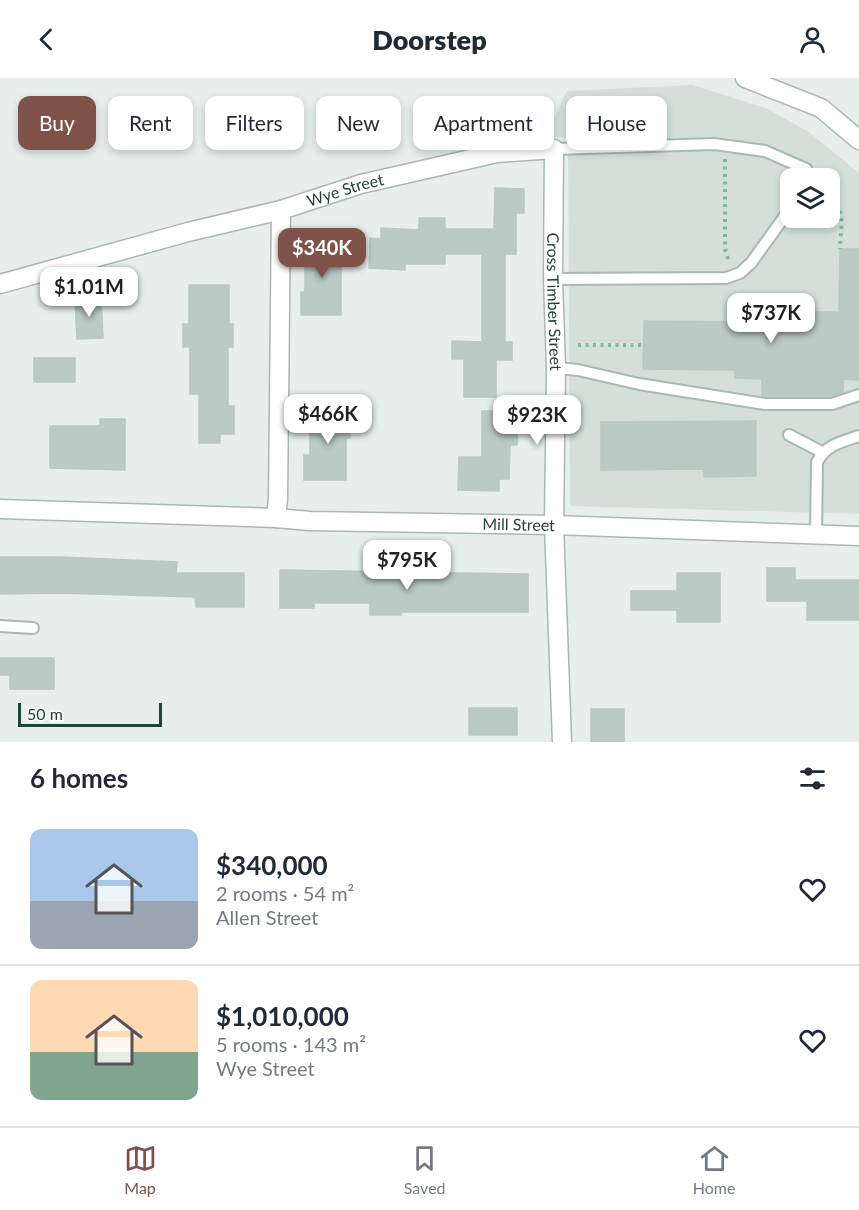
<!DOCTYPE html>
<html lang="en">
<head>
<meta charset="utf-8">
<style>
  :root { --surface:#fff; --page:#f2f2f3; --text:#1f2937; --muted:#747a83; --line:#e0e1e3; --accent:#7f5249 }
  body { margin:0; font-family:Lato,sans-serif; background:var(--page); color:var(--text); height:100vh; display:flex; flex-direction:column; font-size:22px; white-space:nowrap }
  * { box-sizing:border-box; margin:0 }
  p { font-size:20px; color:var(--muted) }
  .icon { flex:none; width:33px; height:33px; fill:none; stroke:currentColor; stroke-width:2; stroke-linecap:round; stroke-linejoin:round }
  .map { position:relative; height:664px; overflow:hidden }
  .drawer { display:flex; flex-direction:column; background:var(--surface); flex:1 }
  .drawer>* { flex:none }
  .top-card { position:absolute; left:18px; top:18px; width:824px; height:54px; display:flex; gap:12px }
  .tools { position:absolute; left:780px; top:90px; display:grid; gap:12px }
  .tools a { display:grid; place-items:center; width:60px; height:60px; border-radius:12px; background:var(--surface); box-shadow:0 3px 9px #0003; font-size:30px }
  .scale { position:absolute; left:18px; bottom:15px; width:144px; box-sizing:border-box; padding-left:6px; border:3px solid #24423a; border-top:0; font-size:16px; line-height:21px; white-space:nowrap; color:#24423a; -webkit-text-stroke:4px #f7fbf9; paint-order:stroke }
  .price { position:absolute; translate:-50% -51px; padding:0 14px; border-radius:12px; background:#fff; color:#222; font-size:20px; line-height:39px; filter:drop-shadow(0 2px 3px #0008) }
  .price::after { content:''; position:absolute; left:50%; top:36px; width:18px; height:14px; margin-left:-9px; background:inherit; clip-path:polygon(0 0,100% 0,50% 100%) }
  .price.on { background:var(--accent); color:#fff }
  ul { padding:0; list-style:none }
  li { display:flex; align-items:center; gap:18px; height:150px; padding:0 30px }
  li+li { border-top:2px solid var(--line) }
  li span { display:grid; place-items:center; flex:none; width:168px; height:120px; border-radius:12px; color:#555 }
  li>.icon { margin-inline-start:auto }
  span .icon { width:72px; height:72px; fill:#fffc; stroke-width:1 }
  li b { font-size:26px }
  h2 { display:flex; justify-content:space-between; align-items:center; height:72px; padding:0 30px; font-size:26px }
  .pill { padding:0 21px; border-radius:12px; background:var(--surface); box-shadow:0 3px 9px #0003; font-size:21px; line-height:54px }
  .pill.on { background:var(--accent); color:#fff }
  header { display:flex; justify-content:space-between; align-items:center; height:78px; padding:0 30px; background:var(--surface); font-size:27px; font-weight:800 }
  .tab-bar { display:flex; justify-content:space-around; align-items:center; height:84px; border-top:2px solid var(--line); background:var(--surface); font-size:16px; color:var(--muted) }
  .tab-bar a { display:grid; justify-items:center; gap:3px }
  .tab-bar .on { color:var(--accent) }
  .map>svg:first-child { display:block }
  .built { fill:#d4dfda; fill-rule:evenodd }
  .building { fill:#bbcac4; stroke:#b8c9c2; stroke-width:1.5 }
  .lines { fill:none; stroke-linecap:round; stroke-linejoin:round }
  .lane-casing { stroke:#a8b8b2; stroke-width:14 }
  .street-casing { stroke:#a8b8b2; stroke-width:21 }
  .path { stroke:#86b3a5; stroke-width:4; stroke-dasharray:3 4.5; stroke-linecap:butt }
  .lane { stroke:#fff; stroke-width:10 }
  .street { stroke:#fff; stroke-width:18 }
  .labels { text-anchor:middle; stroke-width:4.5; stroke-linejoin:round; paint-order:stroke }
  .street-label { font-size:16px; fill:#24423a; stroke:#f7fbf9 }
</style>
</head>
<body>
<header><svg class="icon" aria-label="back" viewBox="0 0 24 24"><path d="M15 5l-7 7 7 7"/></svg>Doorstep<svg class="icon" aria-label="person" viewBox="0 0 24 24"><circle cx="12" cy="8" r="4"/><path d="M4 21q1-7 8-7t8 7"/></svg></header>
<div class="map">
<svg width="859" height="664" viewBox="0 0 859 664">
  <rect width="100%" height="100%" fill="#e6efeb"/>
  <path class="built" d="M692,7l74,23 43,24 50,41v341l-289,-8 -2,-368 -22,-2 21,-45zM790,100h40v40h-40z"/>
  <path class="building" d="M495,110l29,1v24h-8v41h-11v88h7v18h-16v37h-32v-38h-12v-18l30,1v-88h-37v10h-40v6l-36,-2 1,-30 11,1v-11l38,2v-12h26v11h49z
    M305,163h36v74h-40v-23h4z
    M840,171h19v131l-16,-1v13l-12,4h-69v-17l-27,-1v-8l-92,-1 1,-48 106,1 1,-11 88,1z
    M189,207h40v39h4v23h-5v59h6v28h-14v9h-21v-49h-9v-47h-7v-23h6z
    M101,220l2,40 -26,1 -2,-40z
    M34,280h41v24h-41z
    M310,332h40v28h-4v42h-42v-25h6z
    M482,333h35v34h-7l-1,34h-10v12l-41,-1 1,-33h23z
    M100,341h25v51l-75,-2v-42h50z
    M756,343v55l-52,1v-8l-103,1v-48z
    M0,479h60l117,5 -1,11h68v34h-48l-1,-10 -135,-4 -60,1z
    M767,490h28v12h64v40h-52v-19h-40z
    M280,492l248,4v38h-127v3h-31v-12h-56v5h-34z
    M677,495h43v49h-43v-12h-46v-19h46z
    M0,580h54v31h-44v-14h-10z
    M469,630h48v27h-48z
    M591,631h33v33h-33z"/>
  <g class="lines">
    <g class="lane-casing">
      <path id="lane" d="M554,71l160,-5 51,7 41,18 -1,9
        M553,201l173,-1 14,-5 11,-10 39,-54
        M556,290l22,2 61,14 126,20h67l27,-9
        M789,357l33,17
        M816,457l1,-73c9,-17 24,-20 42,-26
        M0,548l33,2"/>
    </g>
    <g class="street-casing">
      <g id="street">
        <path d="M745,0l76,30 38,32"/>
        <path id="s1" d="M0,206l188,-52 93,-22 80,-26 136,-31 57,-4 -1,130 3,89 -2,157 8,217"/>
        <path id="s2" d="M0,431l276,9 34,3 244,4 305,11"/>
        <path d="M276,440l2,-19 3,-289"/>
      </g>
    </g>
    <path class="path" d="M725,81v90l4,13
      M830,122c17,7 10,34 10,49
      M578,267h66"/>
    <use href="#lane" class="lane"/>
    <use href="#street" class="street"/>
  </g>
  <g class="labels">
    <g class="street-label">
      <text dy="6" stroke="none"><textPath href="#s1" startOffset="358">Wye Street</textPath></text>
      <text dy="6" stroke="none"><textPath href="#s1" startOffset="724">Cross Timber Street</textPath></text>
      <text dy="6" stroke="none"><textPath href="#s2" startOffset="519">Mill Street</textPath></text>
    </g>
  </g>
</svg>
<div class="tools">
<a><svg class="icon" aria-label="layers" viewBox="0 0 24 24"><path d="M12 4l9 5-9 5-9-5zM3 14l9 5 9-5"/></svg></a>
</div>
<div class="scale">50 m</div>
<b class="price on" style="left:322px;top:201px">$340K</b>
<b class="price" style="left:89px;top:240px">$1.01M</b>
<b class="price" style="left:771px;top:266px">$737K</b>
<b class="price" style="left:328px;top:367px">$466K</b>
<b class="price" style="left:537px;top:368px">$923K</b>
<b class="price" style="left:407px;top:513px">$795K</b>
<div class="top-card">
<a class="pill on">Buy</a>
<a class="pill">Rent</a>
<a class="pill">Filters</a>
<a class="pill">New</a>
<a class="pill">Apartment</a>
<a class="pill">House</a>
</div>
</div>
<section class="drawer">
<h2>6 homes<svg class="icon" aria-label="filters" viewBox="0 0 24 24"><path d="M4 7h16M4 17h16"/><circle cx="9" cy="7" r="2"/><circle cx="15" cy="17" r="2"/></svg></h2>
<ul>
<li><span style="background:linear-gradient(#a9c7e8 60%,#9aa5b1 0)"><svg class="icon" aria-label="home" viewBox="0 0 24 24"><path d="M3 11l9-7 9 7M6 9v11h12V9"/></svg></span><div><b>$340,000</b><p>2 rooms · 54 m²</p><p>Allen Street</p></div><svg class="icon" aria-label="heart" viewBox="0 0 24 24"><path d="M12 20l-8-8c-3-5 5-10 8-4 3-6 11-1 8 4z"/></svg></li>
<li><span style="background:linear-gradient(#ffd9b3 60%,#7fa58c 0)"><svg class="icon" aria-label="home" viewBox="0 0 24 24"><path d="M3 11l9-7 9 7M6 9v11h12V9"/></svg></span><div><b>$1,010,000</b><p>5 rooms · 143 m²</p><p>Wye Street</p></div><svg class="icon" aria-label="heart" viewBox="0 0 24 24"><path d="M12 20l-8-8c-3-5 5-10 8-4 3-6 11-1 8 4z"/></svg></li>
</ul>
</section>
<nav class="tab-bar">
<a class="on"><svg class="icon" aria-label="map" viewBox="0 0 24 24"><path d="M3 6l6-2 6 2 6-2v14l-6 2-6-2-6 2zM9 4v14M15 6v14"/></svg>Map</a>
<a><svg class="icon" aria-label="saved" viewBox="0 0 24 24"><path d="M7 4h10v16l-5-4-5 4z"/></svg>Saved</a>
<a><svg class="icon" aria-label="home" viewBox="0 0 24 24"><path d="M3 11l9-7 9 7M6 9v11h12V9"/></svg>Home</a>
</nav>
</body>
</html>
